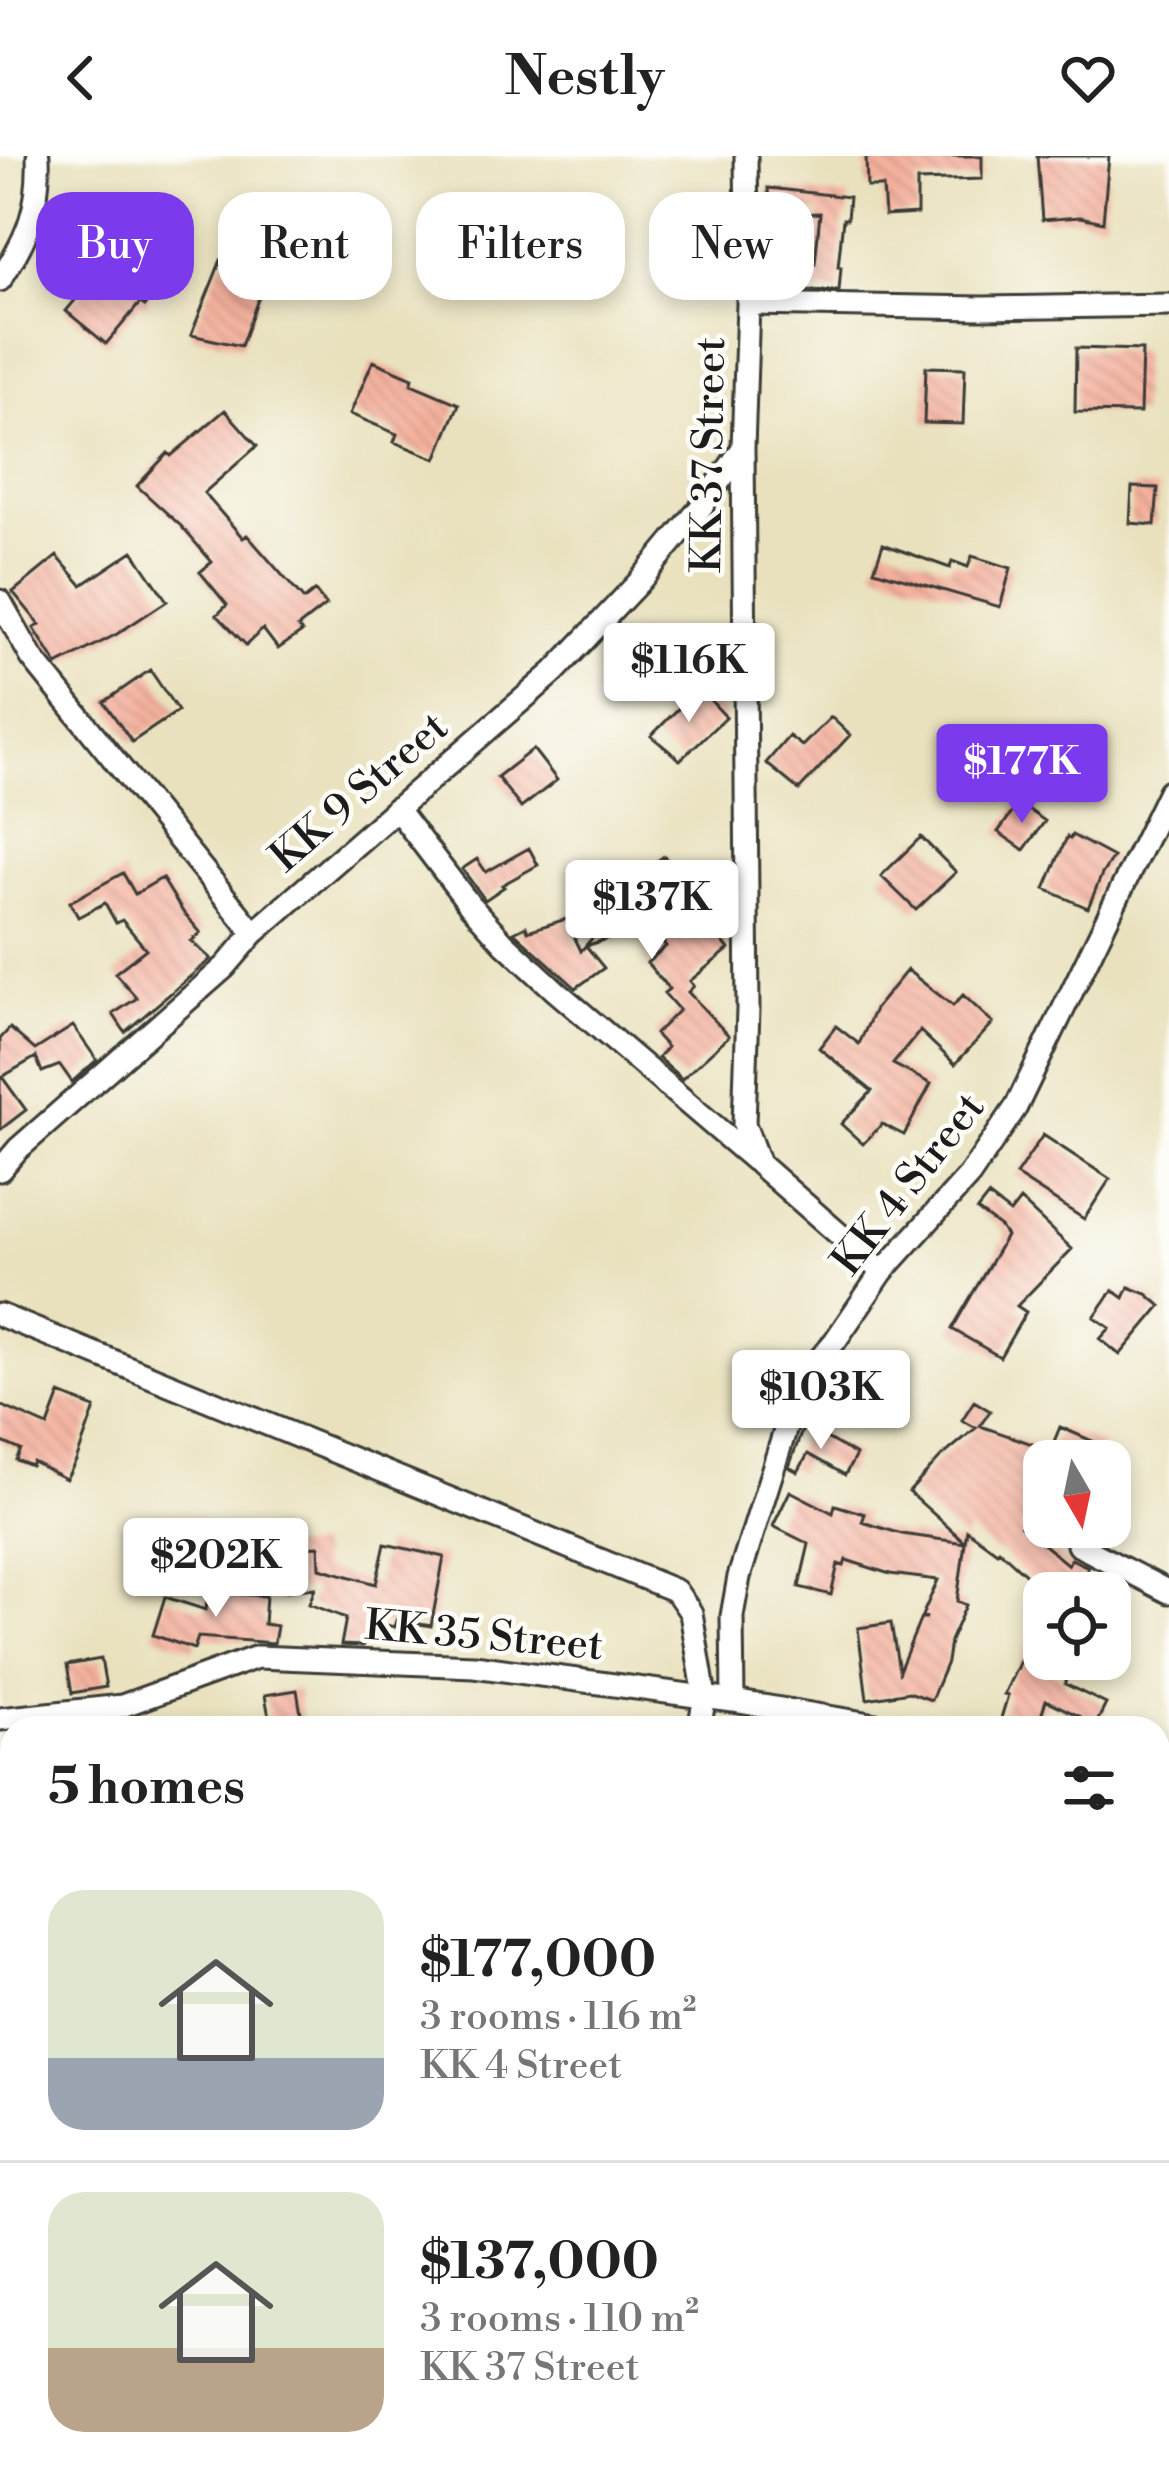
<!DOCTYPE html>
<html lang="en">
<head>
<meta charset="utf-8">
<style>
  :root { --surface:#fff; --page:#f6f6f6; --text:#222; --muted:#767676; --line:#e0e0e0; --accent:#7c3aed }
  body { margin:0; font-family:"Libre Bodoni",serif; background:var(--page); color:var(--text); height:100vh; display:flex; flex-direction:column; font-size:45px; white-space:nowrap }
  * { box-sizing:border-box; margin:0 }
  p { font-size:39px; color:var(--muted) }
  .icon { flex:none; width:66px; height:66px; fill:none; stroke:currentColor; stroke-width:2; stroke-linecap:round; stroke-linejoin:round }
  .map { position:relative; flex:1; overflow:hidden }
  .side { position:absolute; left:0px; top:1560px; width:1170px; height:768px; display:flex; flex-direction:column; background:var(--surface); border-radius:36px 36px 0 0; box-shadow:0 6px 18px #0003 }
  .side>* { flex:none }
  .guide { position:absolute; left:36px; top:36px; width:1098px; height:108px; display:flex; gap:24px }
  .needle { width:78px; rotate:171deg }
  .controls { position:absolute; left:1023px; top:1284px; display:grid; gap:24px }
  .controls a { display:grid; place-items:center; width:108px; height:108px; border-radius:24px; background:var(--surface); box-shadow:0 6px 18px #0003; font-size:60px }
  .price { position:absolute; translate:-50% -102px; padding:0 27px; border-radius:12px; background:#fff; color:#222; font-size:39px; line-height:78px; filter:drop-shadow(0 3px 6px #0008) }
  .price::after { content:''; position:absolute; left:50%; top:72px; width:36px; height:27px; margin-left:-18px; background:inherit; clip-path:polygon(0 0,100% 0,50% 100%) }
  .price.current { background:var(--accent); color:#fff }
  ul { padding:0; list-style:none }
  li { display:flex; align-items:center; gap:36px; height:300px; padding:0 48px }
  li+li { border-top:3px solid var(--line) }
  li span { display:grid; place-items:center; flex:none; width:336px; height:240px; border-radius:36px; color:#555 }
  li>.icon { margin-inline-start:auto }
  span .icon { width:144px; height:144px; fill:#fffc; stroke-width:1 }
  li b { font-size:51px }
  h2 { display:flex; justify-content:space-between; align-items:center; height:144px; padding:0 48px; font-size:51px }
  .tag { padding:0 42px; border-radius:36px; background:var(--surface); box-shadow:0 6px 18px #0003; font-size:42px; line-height:108px }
  .tag.current { background:var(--accent); color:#fff }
  header { display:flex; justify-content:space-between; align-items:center; height:156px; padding:0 48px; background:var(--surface); font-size:54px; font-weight:800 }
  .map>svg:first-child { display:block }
  .building { fill:url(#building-back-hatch) }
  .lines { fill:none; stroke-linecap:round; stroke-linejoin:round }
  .street-casing { stroke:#3b3a34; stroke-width:27 }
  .street { stroke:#fff; stroke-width:21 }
  .labels { text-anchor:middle; stroke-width:9; stroke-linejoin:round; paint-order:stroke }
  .street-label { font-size:42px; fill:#1c1c1c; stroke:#fdfcf7 }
</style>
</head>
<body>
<header><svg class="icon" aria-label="back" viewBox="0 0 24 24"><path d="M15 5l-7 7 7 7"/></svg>Nestly<svg class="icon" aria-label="heart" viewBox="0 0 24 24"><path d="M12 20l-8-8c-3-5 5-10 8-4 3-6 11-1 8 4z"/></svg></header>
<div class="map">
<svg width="1169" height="2328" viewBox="0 0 1169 2328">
  <defs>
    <pattern id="building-back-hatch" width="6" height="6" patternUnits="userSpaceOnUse" patternTransform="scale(3)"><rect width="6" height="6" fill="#f4b09d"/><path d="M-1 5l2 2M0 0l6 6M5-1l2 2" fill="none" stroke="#d19787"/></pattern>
  </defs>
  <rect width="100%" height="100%" fill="#fdfcf7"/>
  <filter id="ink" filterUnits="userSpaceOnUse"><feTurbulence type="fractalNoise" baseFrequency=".00833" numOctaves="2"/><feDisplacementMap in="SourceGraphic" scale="24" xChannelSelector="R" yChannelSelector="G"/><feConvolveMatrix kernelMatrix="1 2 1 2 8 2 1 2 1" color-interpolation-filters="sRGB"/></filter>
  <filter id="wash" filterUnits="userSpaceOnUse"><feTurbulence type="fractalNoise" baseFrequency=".004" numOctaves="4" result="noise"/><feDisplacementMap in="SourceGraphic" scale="48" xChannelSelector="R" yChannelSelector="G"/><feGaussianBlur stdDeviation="2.7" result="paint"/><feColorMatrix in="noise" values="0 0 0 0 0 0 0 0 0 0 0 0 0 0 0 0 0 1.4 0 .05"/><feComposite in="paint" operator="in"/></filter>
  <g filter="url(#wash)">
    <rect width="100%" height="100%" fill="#e9e1bd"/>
    <g id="blocks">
      <path class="building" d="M866,0h116v23l-65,2v33l-32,2 -2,-29h-16z
        M1037,0h72l-6,66 -23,-5 -38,3z
        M768,32l81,9 -2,22h-4l-5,48h3l-2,24 -76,-2v-26h52l5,-50 -50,2z
        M121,70l48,18 -24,62 -5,-3 -34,41 -40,-33 42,-50z
        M221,104l45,17 -25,69 -50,-11z
        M1076,192l66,2 -2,63 -65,-1z
        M373,205l40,17 -2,6 48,20 -23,55 -42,-17 3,-8 -47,-20z
        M926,211l39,1 -2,56 -39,-1z
        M225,254l32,36 -53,47 39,45 4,-3 57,65 11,-9 11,14 -28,22 4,5 -24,17 -15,-20 -17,16 -29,-30 10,-10 -27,-33 12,-10 -31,-36 -44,-40 31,-33 3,3z
        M1132,331l26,1 -3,37 -25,-2z
        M883,388l67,24 2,-7 16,6 4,-11 39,12 -11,39 -126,-37z
        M133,395l34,50 -50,33 -60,31 -23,-37 6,-3 -27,-33 44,-36 25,29z
        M150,514l28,41 -46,31 -28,-40z
        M699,532l27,29 -46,43 -29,-24z
        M831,561l19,18 -51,55 -33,-27 23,-27 13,10z
        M533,593l24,31 -36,28 -24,-31z
        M1019,647l26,18 -21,29 -26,-18z
        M1072,679l41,22 -11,17 -14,34 -43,-19 22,-52 3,2z
        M921,681l35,35 -40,38 -35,-34z
        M529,692l9,17 -36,20 2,2 -19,13 -23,-31 15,-10 9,13z
        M664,700l24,31 -7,5 48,57 -39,32 4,5 -6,6 41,44 -47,43 -24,-21 9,-11 -12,-13 24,-24 -15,-17 5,-4 -22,-26 19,-17 -18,-22 -62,22 18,22 -28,20 -62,-56 12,-6 2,5 38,-12 15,32 32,-37 31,-10 16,-13 -15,-21z
        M123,717l12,21 27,-16 21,34 18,21 -10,8 20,18 -86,73 -12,-18 24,-16 -22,-25 31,-24 -24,-29 -6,3 -11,-20 -27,14 -8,-15z
        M907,814l46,36 10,-11 30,28 -38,41 -35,-33 -27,33 38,20 -27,51 -22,-11 -19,20 -22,-20 31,-33 -53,-43 17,-22 23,18 16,-35z
        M73,870l24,34 -25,22 -12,-17 -18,7 -6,-15 -34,20 24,33 -26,20v-91l10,-11 25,22z
        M1043,979l67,44 -26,40 -68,-44z
        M988,1040l22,17 10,-13 52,49 -55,57 9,6 -26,45 -48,-28 54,-93 -6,-9 -23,-17z
        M1129,1131l18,7 14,12 -41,49 -20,-16 10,-11 -16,-11 19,-27 11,8z
        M60,1238l35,14 -19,53 -10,18 -33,-17 -2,4 -15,-6 5,-10 -21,-9v-36l48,21z
        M974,1245l16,10 -10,15 64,22v62l-23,16 47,39 3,-6 17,8 -6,12 26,14h-62l-15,-10 2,-2 -34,-31 -2,2 -30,-22 -2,12 -56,-50 31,-34 36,-30 -14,-8z
        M804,1269l52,30 -11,20 -37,-21 -10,18 -9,-5z
        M1060,1271l44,19 -6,15h-52z
        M790,1335l43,22 2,-8 30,9 -3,8 40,12 63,9 -8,58 9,4 -16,36 -3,21 -16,38 -22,-8 -42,7 -9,-71 33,-5 8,48 22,-53h6l-5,-2 16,-36 -48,-6 -44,-14 -2,6 -6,-2 -7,31 -32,-8 10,-43 -36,-18z
        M385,1388l59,13 -13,69 -34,-6 -2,7 -28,-6 -4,25 -22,-1 5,-27 -37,-14 6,-16 -31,3 -2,-43 37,-2 1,22 56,16z
        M208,1436l58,4 -2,28 13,2 -3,17 -76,-6 -4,12 -41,-14 12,-38 41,13z
        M1037,1470l6,2 -8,39 31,11 -1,6 41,20 -12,24 -15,-7 2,-4 -35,-17 -9,28h-39l10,-33 -4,-1z
        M101,1503l5,28 -34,6 -5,-28z
        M297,1534l6,36 -32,2 -6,-33z"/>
    </g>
  </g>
  <g filter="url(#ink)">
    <use href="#blocks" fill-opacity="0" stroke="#3b3a34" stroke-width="3"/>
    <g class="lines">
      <g class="street-casing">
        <path id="street" d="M746,0l2,148 -5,144 5,561 -4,115 15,40 123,108
          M0,124c28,-43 40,-72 38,-124
          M748,148l234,4 187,-3
          M0,445l32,57 222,275
          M396,652l73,96 35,39 52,48 198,169
          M0,1014l18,-21 207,-182 29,-34 300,-261 85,-90 63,-76 41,-58
          M0,1159l676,276 15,22 14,84 -6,31
          M1078,1389l91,47
          M733,1545l-1,-85 7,-39 55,-175 14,-29 27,-32 47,-69 87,-96 47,-69 153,-316
          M0,1563l122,-13 135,-49 217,9 259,35 161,27
          M1158,1619l11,2
          M0,1966l12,14
          M0,2038l12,-10
          M1158,2280l11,-2
          M590,2316l6,12
          M893,2328l24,-12"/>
      </g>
      <use href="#street" class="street"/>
    </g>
  </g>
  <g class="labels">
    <g class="street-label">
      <text transform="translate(707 299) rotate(-89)" y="15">KK 37 Street</text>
      <text transform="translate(358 635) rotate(-41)" y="15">KK 9 Street</text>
      <text transform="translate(907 1027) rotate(-52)" y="15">KK 4 Street</text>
      <text transform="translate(484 1478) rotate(5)" y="15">KK 35 Street</text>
    </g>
  </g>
</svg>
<div class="controls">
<a><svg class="needle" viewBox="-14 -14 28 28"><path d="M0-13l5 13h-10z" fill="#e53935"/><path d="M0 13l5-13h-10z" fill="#767676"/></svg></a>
<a><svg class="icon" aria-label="locate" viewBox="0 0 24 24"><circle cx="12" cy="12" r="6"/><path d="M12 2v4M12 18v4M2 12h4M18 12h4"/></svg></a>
</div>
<b class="price" style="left:689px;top:569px">$116K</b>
<b class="price current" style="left:1022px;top:670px">$177K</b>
<b class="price" style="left:652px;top:806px">$137K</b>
<b class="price" style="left:821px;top:1296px">$103K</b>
<b class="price" style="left:216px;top:1464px">$202K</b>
<div class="guide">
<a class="tag current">Buy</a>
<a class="tag">Rent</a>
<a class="tag">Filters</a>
<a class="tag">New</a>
</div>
<section class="side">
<h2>5 homes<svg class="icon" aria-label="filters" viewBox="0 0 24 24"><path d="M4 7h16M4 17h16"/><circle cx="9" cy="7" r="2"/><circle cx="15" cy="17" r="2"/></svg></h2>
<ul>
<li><span style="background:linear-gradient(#dfe7d0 70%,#9aa5b1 0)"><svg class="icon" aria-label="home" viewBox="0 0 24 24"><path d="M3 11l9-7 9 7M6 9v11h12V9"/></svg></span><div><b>$177,000</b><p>3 rooms · 116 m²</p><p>KK 4 Street</p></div></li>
<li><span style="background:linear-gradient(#dfe7d0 65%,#b9a48a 0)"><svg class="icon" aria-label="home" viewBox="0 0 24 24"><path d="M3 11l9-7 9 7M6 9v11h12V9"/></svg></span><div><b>$137,000</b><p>3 rooms · 110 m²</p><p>KK 37 Street</p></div></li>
</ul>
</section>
</div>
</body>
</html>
